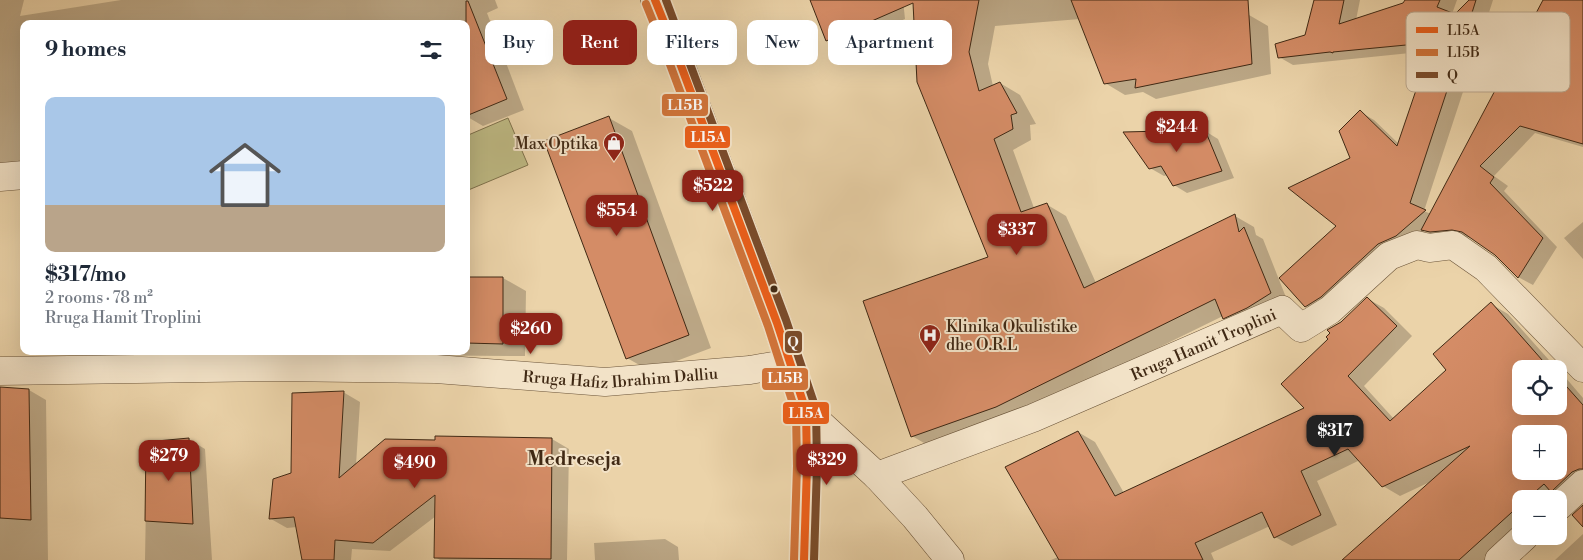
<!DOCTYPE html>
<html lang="en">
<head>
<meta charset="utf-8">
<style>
  :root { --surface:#fff; --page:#f2f2f3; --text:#1f2937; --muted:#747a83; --accent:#8f2418 }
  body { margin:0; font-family:"Libre Bodoni",serif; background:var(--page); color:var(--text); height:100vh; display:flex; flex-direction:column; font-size:19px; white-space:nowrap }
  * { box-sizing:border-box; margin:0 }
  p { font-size:16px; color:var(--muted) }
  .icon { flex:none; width:28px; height:28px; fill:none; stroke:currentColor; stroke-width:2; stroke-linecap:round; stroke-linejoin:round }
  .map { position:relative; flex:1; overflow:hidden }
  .drawer { position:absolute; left:20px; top:20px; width:450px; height:335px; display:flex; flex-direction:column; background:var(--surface); border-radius:10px; box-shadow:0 5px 20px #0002 }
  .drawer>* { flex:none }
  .top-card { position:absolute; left:485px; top:20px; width:475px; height:45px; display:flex; gap:10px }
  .controls { position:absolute; left:1512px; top:360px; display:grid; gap:10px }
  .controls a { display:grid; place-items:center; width:55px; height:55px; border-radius:10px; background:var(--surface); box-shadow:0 5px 20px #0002; font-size:25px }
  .price { position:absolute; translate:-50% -42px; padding:0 11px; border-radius:10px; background:var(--accent); color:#fff; font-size:16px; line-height:32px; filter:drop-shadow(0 1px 2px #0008) }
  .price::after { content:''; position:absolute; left:50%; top:30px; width:15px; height:11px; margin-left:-8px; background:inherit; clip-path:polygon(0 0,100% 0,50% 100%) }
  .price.selected { background:#222; color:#fff }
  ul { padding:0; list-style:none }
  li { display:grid; align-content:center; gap:10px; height:265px; padding:0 25px }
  li span { display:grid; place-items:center; height:155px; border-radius:10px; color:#555 }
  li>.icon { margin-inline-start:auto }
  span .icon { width:90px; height:90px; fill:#fffc; stroke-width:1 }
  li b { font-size:21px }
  h2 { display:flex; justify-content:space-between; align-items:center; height:60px; padding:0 25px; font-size:21px }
  .pill { padding:0 18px; border-radius:10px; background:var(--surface); box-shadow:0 5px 20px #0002; font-size:18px; line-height:45px }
  .pill.selected { background:var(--accent); color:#fff }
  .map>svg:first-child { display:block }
  .green { fill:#beba84; stroke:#7f724c }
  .shadow { fill:#0003; fill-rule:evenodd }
  .building { fill:#d48c66; stroke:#402914; fill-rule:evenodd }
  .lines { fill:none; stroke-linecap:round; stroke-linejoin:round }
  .minor-casing { stroke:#6b5439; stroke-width:29 }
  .tertiary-casing { stroke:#6b5439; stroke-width:29 }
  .secondary-casing { stroke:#402914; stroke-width:29 }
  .minor { stroke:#f2e2c7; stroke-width:28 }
  .tertiary { stroke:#f2e2c7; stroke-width:28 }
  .secondary { stroke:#f2e2c7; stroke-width:28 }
  .bus-1-casing { stroke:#f2e2c7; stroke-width:11 }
  .bus-2-casing { stroke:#f2e2c7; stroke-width:11 }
  .bus-3-casing { stroke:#f2e2c7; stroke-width:11 }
  .bus-1 { stroke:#eb5f1a; stroke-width:8 }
  .bus-2 { stroke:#d27439; stroke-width:8 }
  .bus-3 { stroke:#7a4b2a; stroke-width:8 }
  .bus-dot { fill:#402914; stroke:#f2e2c7; stroke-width:2 }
  .labels { text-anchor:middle; stroke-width:4; stroke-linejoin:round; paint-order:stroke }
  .poi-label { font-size:16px; fill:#402914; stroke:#f2e2c7; text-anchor:end }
  .street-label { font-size:16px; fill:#402914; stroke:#f2e2c7 }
  .quarter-label { font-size:19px; font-weight:bold; fill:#402914; stroke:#f2e2c7 }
  .key { fill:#f2e2c7; stroke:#bdaa91; stroke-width:1 }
  .key-label { font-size:14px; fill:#402914 }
  .line-badge { stroke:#f2e2c7; stroke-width:2 }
  .badge-label { font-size:14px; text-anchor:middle; font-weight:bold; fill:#fff }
</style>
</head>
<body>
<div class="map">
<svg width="1583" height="560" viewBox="0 0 1583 560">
  <rect width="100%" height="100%" fill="#ebd3a9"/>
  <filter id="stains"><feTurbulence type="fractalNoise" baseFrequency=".004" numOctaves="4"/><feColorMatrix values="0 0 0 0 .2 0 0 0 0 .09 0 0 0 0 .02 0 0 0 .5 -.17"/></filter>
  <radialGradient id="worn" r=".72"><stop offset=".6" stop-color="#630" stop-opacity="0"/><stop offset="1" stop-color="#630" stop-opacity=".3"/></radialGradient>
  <path class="green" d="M508,118l20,47 -62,26v-55z"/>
  <path class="shadow" d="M0,0h24l-4,16 101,-16h374l3,8 -11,5 37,97 -41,16 -17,-10v-92h-442v147l-24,5z
    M813,0h90l2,19 -65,28 -13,-7z
    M917,0h267l65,15 19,11 3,48 -115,25 -13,-7 -18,3 -20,-12 -25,-64 -85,7 -7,38 5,22 7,-3 20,12 16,29 -6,1 1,15 -18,10 21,58 12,-4 20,12 30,67 139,-67 19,11 2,8 7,4 26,66 -46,24 -19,-11 -1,-2 -208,102 -84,29 -19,-11 78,-178z
    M1316,0h44l-4,20 48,-16 2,-4h51l-5,14 4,1 15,-15h22l-8,25 28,10 10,6 22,-41h38v147l-48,-14 -41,43 14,10 -4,5 53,56 -24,38 -15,-8 -22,-23 -22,-15 -7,-2 -22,3 -8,-2 -12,-7 -105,83 -14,-8 31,-80 23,-114 14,8 25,24 30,-86 -9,-6 -127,13 -14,-8 27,-21zM1522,42l-91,172 -7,-3 54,-165z
    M609,118l23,13 79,217 -61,23 -23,-13z
    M1205,131l13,8 16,39 -47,15 -13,-8 -6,-10 -4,1 -14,-8z
    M1583,222v37l-19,-21z
    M466,278h37l23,13 -1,65 -145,-1 -7,-4h93z
    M1368,299l16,9 28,28 -48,50 30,33 54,-49 43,-66 17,10 49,55h-36v37h38v-36l24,28v90l-29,11h-33v30l-34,31h-143l88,-79 -32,15 -17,-10 -23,-26 -43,21 20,44 -45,21 -17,-9 -5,-11 -59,27 3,7h-163l7,-3 20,-125 17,10 29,51 182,-85 24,-69 11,-16zM1521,434h38v37h-38z
    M0,388l29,2 17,10 2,160h-48z
    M343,392l17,10 -4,63 80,-24v-3l116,1 17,10 -2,111h-127l-5,-3 1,-41 -46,35 -38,-2 -1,11h-48l-6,-33 -10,1 -16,-9 21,-46z
    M188,439l17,10 7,111h-67l2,-117z
    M1583,534v26h-28z
    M665,539l13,8 1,13h-84l-1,-17z"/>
  <path class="building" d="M810,0h169l-10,52 10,39 21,-9 17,31 -6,2 2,14 -19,10 27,73 26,-9 37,85 151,-74 4,18 5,-5 27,66 -24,15 -24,11 -8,-20 -219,108 -85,30 -48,-136 125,-44 -71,-175 -4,-79 -87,38z
    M1071,0h177l4,64 -117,24 1,-9 -32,5z
    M1314,0h30l-5,24 64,-21 2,-3h35l-3,7 18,7 14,-14h7l-6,19 43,15 -49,5 -54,164 16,7 -30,26 -18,8 -57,53 -16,10 -26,-29 57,-52 -48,-38 62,-30 -11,-27 21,-21 37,36 31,-91 -11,-3 10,-9 -94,9v1l-3,-1 -52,6 -3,-14 30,-9z
    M1543,0h40v144l-63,-18 -40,40 14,11 -4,6 53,55 -25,40 -23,-23 -33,-23 -10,-2 -22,2 -9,-2z
    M466,1h2l39,98 -41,17z
    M609,116l80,219 -63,24 -82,-218z
    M1205,130l17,41 -49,15 -12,-20 -12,3 -26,-37z
    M466,277h37v67l-37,-1z
    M1367,297l30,29 -49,50 42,45 56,-51 -13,-16 58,-52 59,67h-29v37h38v-28l24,27v64h-4l-7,3 -21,20 -7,-8 -17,15h-6v5l-62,56h-117l128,-114 -88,41 -34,-38 -47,22 20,44 -47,23 -12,-26 -67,31 8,17h-144l-54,-93 73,-36 37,65 189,-88 -23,-24 47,-45 -2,-2 4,-4 -3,-3 14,-8zM1521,434h38v37h-38z
    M0,387l29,2 2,131 -31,-2z
    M344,391l-5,87 46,-39 50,1v-4l117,2 -1,121 -117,-1 1,-63 -62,48 -38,-3 -1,20h-32l-8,-43 -25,2 4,-40 18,-6 1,-80z
    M189,438l4,86 -48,-3 1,-79z
    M1583,505v22l-11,-12z"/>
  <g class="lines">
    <g class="minor-casing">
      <g id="minor">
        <path d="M0,177l24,-2"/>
        <path id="s1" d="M0,371l274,-4 162,2 169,13 145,-12 40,-7"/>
        <path id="s2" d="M877,476l156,-58 249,-108 19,18 29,-18 59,-54 28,-11 12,3 24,-3 33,23 97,100"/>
        <path d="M1559,506l24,-22"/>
        <path d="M1499,560l26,-24"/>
      </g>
    </g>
    <g class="tertiary-casing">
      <path id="tertiary" d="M806,411l71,65 38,41 35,43"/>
    </g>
    <g class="secondary-casing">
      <path id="secondary" d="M655,0l19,47 103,276 29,88 1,55 -3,94"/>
    </g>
    <use href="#minor" class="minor"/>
    <use href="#tertiary" class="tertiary"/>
    <use href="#secondary" class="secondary"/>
    <g class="bus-1-casing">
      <path id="bus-1" d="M655,0l19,47 103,276 29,88 1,55 -3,94"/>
    </g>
    <g class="bus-2-casing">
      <path id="bus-2" d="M646,4l19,47 103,275 28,87 1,53 -3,94"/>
    </g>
    <g class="bus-3-casing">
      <path id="bus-3" d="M666,0l120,320 30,89 1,57 -3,94"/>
    </g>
    <use href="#bus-1" class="bus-1"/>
    <use href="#bus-2" class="bus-2"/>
    <use href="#bus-3" class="bus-3"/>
  </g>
  <defs>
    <g id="shop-pin" transform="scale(1.125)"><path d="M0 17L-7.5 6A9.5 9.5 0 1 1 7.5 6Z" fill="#8f2418" stroke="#f2e2c7"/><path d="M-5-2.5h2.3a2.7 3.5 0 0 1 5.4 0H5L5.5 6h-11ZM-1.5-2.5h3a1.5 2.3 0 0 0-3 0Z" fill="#fff"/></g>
    <g id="hospital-pin" transform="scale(1.125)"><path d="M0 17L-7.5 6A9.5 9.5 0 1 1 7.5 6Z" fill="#8f2418" stroke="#f2e2c7"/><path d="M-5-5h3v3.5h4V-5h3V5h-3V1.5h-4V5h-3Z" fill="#fff"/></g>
  </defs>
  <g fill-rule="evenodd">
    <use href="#shop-pin" x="614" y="143"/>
    <use href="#hospital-pin" x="930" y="335"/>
  </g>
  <circle class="bus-dot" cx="774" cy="289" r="4.5"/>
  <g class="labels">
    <g class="poi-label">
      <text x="598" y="149">Max Optika</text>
      <text x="946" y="332" text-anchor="start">Klinika Okulistike<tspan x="946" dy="18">dhe O.R.L</tspan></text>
    </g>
    <g class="street-label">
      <text dy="6" stroke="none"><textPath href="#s2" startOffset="352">Rruga Hamit Troplini</textPath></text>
      <text dy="6" stroke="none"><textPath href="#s1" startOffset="621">Rruga Hafiz Ibrahim Dalliu</textPath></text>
    </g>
    <g class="quarter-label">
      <text x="574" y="465">Medreseja</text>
    </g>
  </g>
  <rect x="1406" y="12" width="164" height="80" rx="8" class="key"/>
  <rect x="1416" y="27" width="22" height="6" fill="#eb5f1a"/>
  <rect x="1416" y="49" width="22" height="7" fill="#d27439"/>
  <rect x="1416" y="72" width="22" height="6" fill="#7a4b2a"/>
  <g class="key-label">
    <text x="1447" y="35">L15A</text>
    <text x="1447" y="57">L15B</text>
    <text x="1447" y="80">Q</text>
  </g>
  <g class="line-badge">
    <rect x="661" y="93" width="48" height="24" rx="5" fill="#d27439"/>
    <rect x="684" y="125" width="47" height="24" rx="5" fill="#eb5f1a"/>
    <rect x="784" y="330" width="19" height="24" rx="5" fill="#7a4b2a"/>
    <rect x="761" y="367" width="48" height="24" rx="5" fill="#d27439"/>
    <rect x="782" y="401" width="48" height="24" rx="5" fill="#eb5f1a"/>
  </g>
  <g class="badge-label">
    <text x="685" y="110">L15B</text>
    <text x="708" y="142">L15A</text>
    <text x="793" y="347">Q</text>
    <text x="785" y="383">L15B</text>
    <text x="806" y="418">L15A</text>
  </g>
  <rect width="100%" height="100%" filter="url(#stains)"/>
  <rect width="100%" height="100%" fill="url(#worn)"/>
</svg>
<div class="controls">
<a><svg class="icon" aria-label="locate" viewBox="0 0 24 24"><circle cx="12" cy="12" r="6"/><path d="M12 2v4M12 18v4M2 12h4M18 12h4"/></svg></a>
<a>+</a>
<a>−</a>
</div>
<b class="price" style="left:1177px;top:153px">$244</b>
<b class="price" style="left:713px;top:212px">$522</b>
<b class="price" style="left:617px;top:237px">$554</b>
<b class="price" style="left:1017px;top:256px">$337</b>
<b class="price" style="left:531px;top:355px">$260</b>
<b class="price selected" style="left:1335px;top:457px">$317</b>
<b class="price" style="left:169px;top:482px">$279</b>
<b class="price" style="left:827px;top:486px">$329</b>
<b class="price" style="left:415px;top:489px">$490</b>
<div class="top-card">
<a class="pill">Buy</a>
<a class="pill selected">Rent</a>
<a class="pill">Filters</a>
<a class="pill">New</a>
<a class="pill">Apartment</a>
</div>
<section class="drawer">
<h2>9 homes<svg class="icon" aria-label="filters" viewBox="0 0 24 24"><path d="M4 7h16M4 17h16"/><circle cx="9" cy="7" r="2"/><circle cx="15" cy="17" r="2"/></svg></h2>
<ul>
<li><span style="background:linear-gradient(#a9c7e8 70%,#b9a48a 0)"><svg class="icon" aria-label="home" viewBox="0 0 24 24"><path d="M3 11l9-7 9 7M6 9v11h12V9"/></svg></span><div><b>$317/mo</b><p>2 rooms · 78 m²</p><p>Rruga Hamit Troplini</p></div></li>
</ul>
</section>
</div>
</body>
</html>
